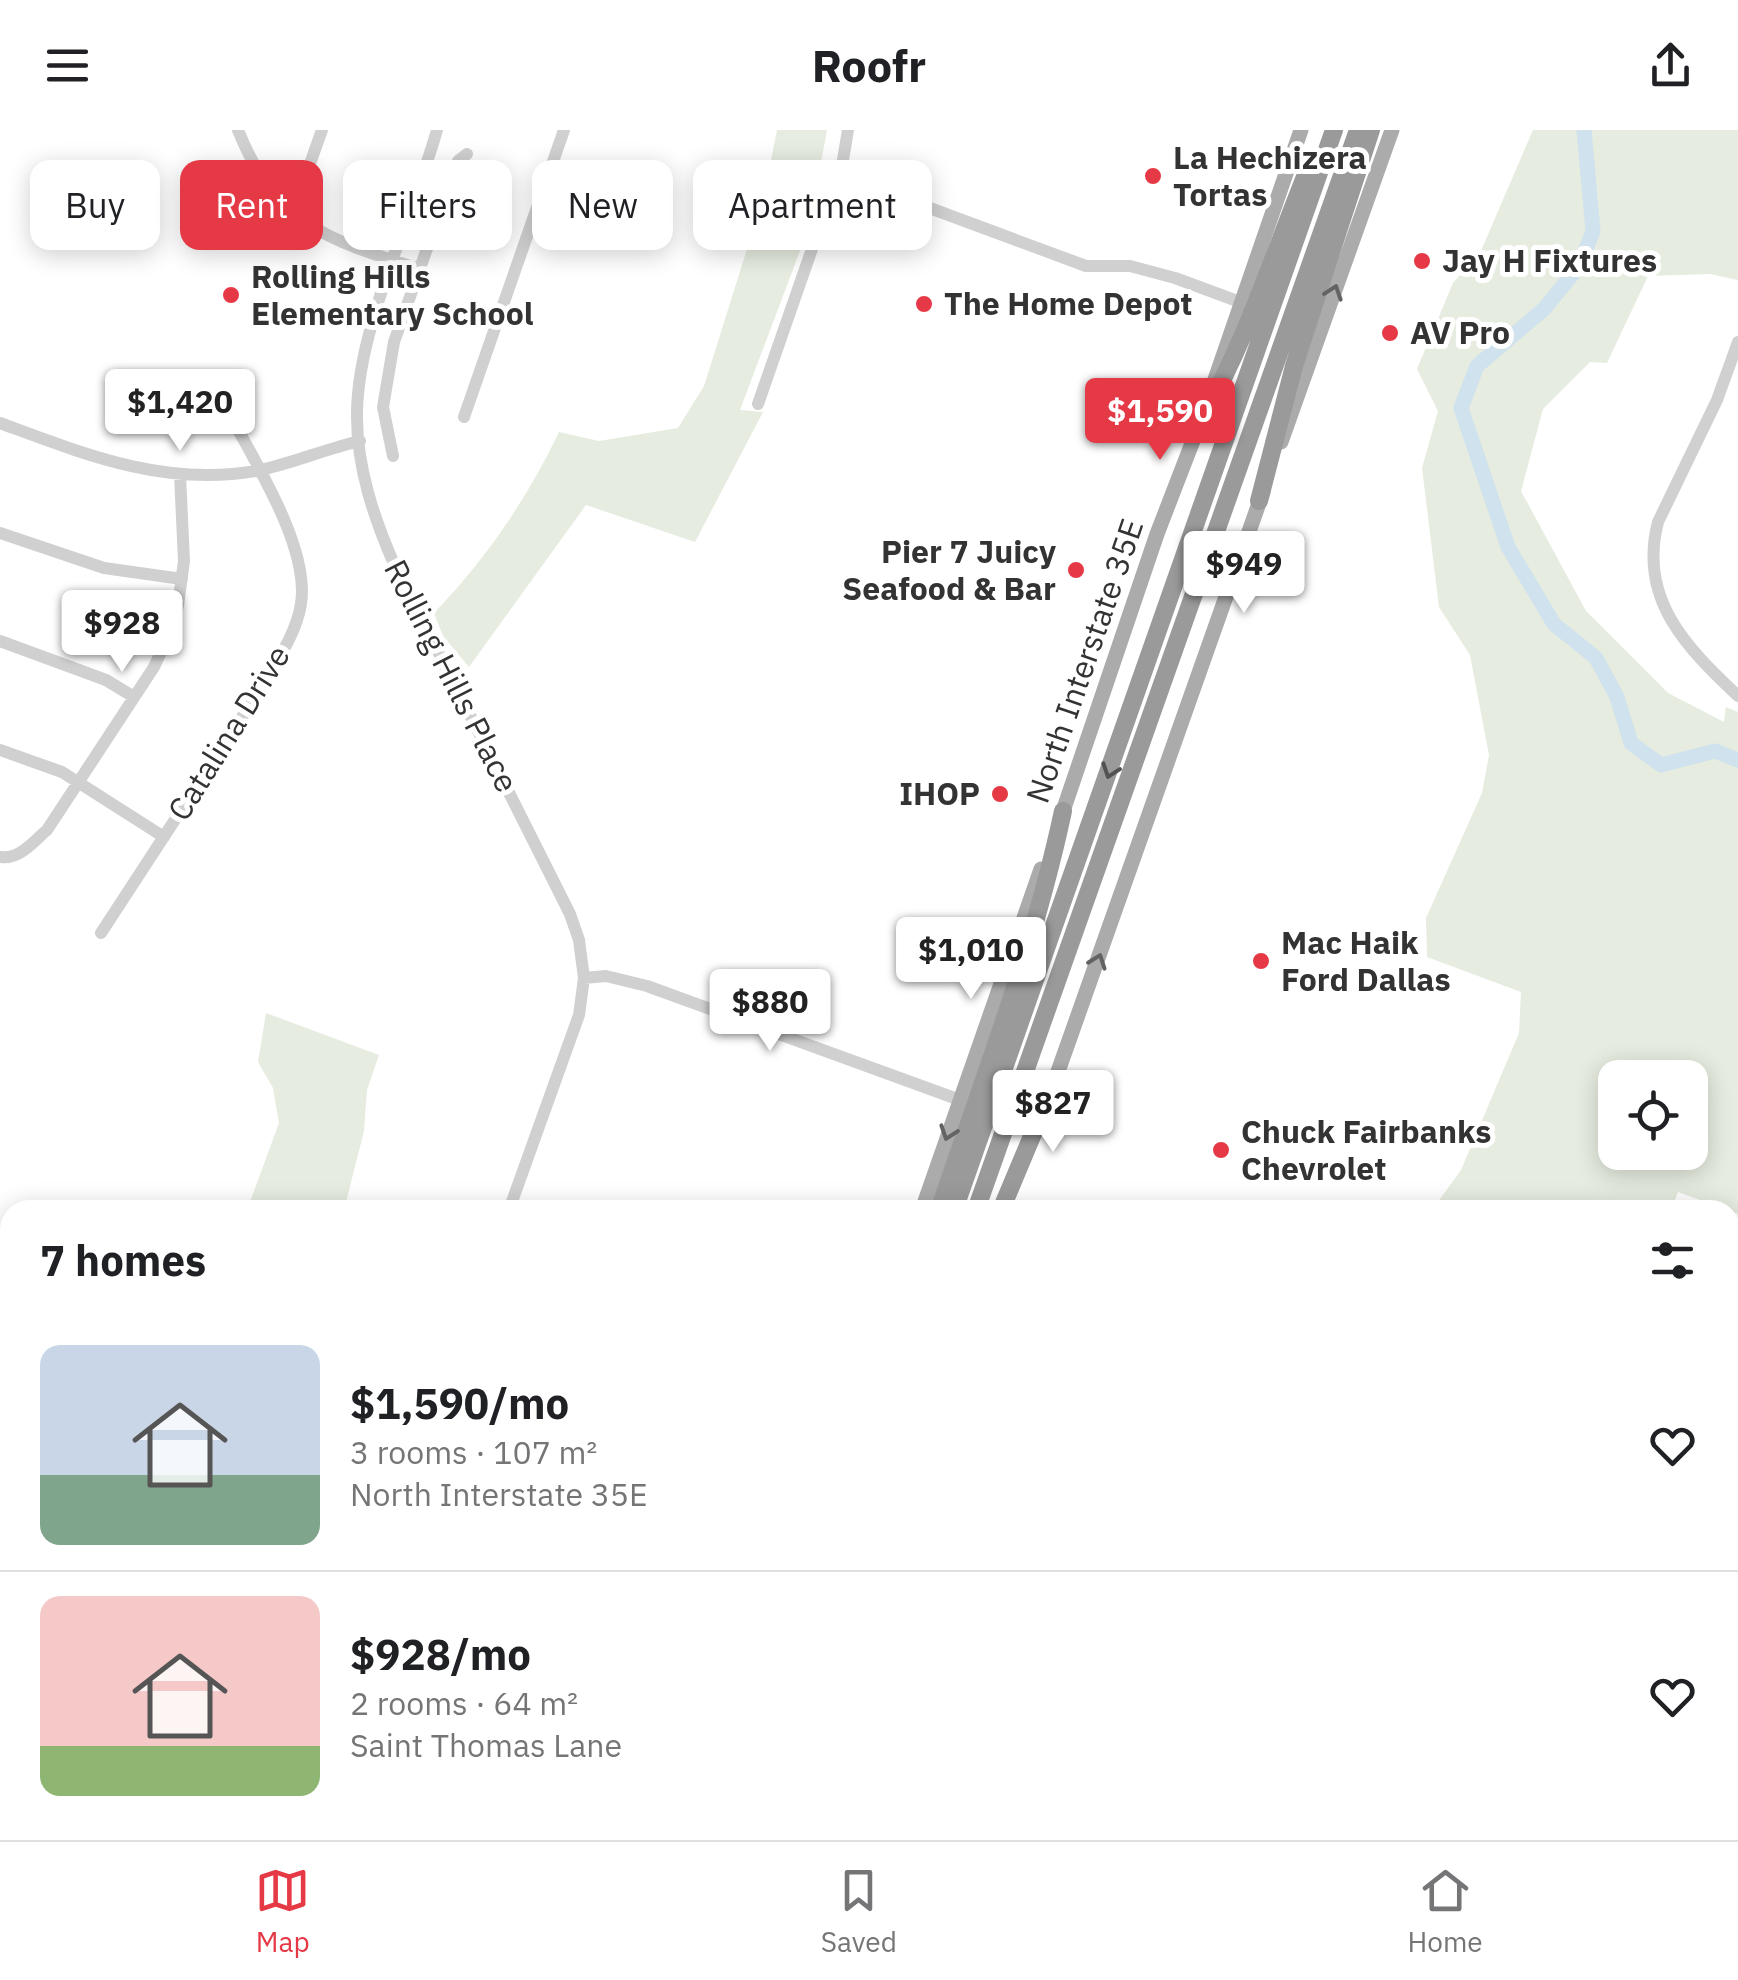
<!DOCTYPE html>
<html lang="en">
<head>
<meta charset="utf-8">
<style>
  :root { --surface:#fff; --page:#f6f6f6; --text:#202124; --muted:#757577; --line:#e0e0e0; --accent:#e63946 }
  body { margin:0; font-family:"IBM Plex Sans",sans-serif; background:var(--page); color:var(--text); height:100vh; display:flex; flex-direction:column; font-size:38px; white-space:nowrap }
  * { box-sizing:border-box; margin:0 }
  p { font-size:32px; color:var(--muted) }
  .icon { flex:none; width:55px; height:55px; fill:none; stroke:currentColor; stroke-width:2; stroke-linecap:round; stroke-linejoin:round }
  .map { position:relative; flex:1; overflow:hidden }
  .details { position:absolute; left:0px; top:1070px; width:1740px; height:640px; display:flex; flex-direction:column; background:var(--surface); border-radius:30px 30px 0 0; box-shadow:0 5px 25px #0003 }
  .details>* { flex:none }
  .hud { position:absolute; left:30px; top:30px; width:1000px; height:90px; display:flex; gap:20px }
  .buttons { position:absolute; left:1598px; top:930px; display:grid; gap:20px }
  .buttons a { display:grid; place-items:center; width:110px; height:110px; border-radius:20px; background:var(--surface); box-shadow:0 5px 25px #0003; font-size:50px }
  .price { position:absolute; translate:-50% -85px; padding:0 22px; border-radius:10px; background:#fff; color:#222; font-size:32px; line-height:65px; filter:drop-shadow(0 2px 5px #0008) }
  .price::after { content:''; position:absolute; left:50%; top:60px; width:30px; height:22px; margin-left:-15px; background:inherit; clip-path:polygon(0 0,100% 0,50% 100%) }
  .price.active { background:var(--accent); color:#fff }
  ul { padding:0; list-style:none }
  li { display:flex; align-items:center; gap:30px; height:250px; padding:0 40px }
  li+li { border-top:2px solid var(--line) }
  li span { display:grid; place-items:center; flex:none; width:280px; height:200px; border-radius:20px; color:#555 }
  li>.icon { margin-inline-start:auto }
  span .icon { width:120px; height:120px; fill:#fffc; stroke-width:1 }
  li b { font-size:42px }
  h2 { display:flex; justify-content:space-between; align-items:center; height:120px; padding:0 40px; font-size:42px }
  .tag { padding:0 35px; border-radius:20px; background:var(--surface); box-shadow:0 5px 25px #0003; font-size:35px; line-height:90px }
  .tag.active { background:var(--accent); color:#fff }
  header { display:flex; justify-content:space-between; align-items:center; height:130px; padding:0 40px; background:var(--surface); font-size:45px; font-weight:800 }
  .dock { display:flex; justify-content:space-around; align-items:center; height:140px; border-top:2px solid var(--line); background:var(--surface); font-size:28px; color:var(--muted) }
  .dock a { display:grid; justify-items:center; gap:5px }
  .dock .active { color:var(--accent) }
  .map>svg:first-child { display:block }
  .green { fill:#e6ecdf; fill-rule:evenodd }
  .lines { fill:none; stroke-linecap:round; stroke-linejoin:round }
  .river { stroke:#cfe2ee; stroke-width:15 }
  .minor { stroke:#d0d0d0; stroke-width:12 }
  .major { stroke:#ababab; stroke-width:15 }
  .highway { stroke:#9a9a9a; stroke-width:18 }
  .oneway { stroke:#636363 }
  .oneway2 { stroke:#525252 }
  .poi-dot { fill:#e63946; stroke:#fff; stroke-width:4 }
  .labels { text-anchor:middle; stroke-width:10; stroke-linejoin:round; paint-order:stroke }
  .poi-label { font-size:32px; font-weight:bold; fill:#333; stroke:#fff; text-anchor:start }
  .street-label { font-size:32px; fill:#333; stroke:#fff }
</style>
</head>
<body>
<header><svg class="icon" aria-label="menu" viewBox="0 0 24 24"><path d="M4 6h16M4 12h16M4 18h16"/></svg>Roofr<svg class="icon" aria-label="share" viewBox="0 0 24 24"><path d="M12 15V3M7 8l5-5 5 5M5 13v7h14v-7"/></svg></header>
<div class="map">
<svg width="1738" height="1710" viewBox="0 0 1738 1710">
  <rect width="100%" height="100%" fill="#fff"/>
  <path class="green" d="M777,0h50l-18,97 -69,183 23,2 -68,130 -109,-37 -117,162 -26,-31 -9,-23c52,-54 93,-114 125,-181l40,9 79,-13 26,-42 60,-191z
    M1533,0h205v150l-28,-6 -62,2 -41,87 -17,-1 -47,47 -22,82 65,120 82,82 56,29 2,-15 12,5v502l-60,-22 -7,18h-239l29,-40 58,-137 2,-41 -94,-35 -1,-39 56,-125 7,-38 -19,-100 -31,-48 -17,-139 16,-57 -21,-42 36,-86 27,-30zM1615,948h75v74h-75z
    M266,883l113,42 -12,35 -3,41 -17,67 1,12h-101l32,-87 -6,-35 -15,-26z
    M0,1338l10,4v65l-10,28z"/>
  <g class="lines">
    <path class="river" d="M1584,0l9,101 -13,34 -36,44 -67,57 -16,42 47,139 46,77 42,34 21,39 14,46 30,22 54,-14 23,9"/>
    <path class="minor" d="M238,0c38,95 90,110 182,139
      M437,0c-24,86 -81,200 -80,287 0,51 17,101 37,147l176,350 9,26 5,38 -5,37 -70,195
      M838,44l248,92h44l45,12 65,24
      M285,76l21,-31 16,-45
      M1738,212l-21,58 -59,122c-20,77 28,125 80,174
      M758,274l85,-244 5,-30
      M464,287l100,-287
      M0,293c84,31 164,64 256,48 35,-7 69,-22 104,-30
      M393,326l-10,-49 11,-65 64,-181 9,-7
      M0,403l104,35 78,11
      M0,511l106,39 28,17
      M0,620l62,22 102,65
      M0,727c19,3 33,-15 47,-27l107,-163 14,-30 10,-32 6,-44 -4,-86
      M101,803l160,-245c15,-26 35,-53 40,-84 9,-57 -47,-143 -73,-193
      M584,848l22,-2 41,10 313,114
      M1730,1138l8,3
      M1730,1247l8,3
      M1730,1360l8,3
      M0,1457l10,-27
      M1730,1506l8,3
      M1730,1593l8,-22
      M1730,1628l8,3
      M277,1710l4,-10
      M528,1710l4,-10
      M1368,1710l1,-10
      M1498,1710l3,-10"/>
    <path class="major" d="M1281,312l111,-312
      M1060,690l97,-286 44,-114 100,-290
      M1049,967l214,-605
      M922,1080l119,-341
      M0,1192l10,3
      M0,1216l10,4
      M1319,1700l28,10
      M1376,1700l28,10
      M738,1710l3,-10
      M844,1710l4,-10"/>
    <path class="highway" d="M1201,290c45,-78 72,-164 106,-248
      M1259,371l35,-135 77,-236
      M939,1080c45,-132 95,-263 124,-399
      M954,1080l380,-1080
      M976,1080l382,-1080
      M1001,1080l52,-124
      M762,1710l3,-10
      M803,1710l4,-10"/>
  </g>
  <defs><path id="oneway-chevron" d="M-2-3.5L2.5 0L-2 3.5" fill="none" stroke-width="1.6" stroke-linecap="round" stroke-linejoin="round" transform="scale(2.5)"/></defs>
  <g class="oneway">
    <use href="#oneway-chevron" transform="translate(1334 162) rotate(-71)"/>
    <use href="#oneway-chevron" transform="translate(1098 831) rotate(-70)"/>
    <use href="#oneway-chevron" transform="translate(948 1003) rotate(109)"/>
  </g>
  <use class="oneway2" href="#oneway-chevron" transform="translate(1110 641) rotate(109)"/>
  <g class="poi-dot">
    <circle cx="1153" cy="46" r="10"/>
    <circle cx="1422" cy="131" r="10"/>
    <circle cx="231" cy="165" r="10"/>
    <circle cx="924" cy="174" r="10"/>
    <circle cx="1390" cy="203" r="10"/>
    <circle cx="1076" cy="440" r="10"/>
    <circle cx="1000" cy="664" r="10"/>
    <circle cx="1261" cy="831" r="10"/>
    <circle cx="1221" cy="1020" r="10"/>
  </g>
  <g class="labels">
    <g class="poi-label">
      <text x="1173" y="39">La Hechizera<tspan x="1173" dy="37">Tortas</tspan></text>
      <text x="1442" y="142">Jay H Fixtures</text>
      <text x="251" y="158">Rolling Hills<tspan x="251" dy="37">Elementary School</tspan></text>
      <text x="944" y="185">The Home Depot</text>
      <text x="1410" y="214">AV Pro</text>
      <text x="1056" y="433" text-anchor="end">Pier 7 Juicy<tspan x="1056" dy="37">Seafood &amp; Bar</tspan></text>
      <text x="980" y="675" text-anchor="end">IHOP</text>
      <text x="1281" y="824">Mac Haik<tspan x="1281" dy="37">Ford Dallas</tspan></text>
      <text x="1241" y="1013">Chuck Fairbanks<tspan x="1241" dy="37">Chevrolet</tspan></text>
    </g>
    <g class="street-label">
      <text transform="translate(1085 531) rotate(-71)" y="11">North Interstate 35E</text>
      <text transform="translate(451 546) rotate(63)" y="11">Rolling Hills Place</text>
      <text transform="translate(229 603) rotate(-58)" y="11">Catalina Drive</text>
    </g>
  </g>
</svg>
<div class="buttons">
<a><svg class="icon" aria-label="locate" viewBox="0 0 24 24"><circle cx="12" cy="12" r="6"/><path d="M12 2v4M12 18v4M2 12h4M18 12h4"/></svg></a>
</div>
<b class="price" style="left:180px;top:324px">$1,420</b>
<b class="price active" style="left:1160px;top:333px">$1,590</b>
<b class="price" style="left:1244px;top:486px">$949</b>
<b class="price" style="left:122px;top:545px">$928</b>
<b class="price" style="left:971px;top:872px">$1,010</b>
<b class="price" style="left:770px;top:924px">$880</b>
<b class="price" style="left:1053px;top:1025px">$827</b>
<div class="hud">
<a class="tag">Buy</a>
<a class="tag active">Rent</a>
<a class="tag">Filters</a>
<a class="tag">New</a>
<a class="tag">Apartment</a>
</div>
<section class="details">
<h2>7 homes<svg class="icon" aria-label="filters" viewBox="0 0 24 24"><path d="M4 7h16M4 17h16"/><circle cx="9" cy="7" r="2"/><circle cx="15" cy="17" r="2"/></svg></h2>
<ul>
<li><span style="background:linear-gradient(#c9d6e8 65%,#7fa58c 0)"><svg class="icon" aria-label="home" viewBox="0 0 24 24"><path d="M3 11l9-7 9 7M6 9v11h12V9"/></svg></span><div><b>$1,590/mo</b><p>3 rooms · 107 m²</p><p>North Interstate 35E</p></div><svg class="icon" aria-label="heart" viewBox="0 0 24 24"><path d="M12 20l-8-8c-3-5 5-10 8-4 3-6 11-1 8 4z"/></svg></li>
<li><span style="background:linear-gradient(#f6c9c9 75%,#8fb573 0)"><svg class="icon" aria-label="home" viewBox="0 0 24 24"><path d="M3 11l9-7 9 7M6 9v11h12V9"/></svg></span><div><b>$928/mo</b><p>2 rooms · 64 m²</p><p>Saint Thomas Lane</p></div><svg class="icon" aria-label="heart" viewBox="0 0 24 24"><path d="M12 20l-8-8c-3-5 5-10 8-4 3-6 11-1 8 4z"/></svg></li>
</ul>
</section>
</div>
<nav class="dock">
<a class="active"><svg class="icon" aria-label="map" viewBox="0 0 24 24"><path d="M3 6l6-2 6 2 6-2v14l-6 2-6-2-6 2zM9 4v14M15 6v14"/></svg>Map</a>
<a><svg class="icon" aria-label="saved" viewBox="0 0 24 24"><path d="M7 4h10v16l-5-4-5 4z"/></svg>Saved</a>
<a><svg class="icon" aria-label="home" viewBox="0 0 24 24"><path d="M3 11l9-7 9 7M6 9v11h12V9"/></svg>Home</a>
</nav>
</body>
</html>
